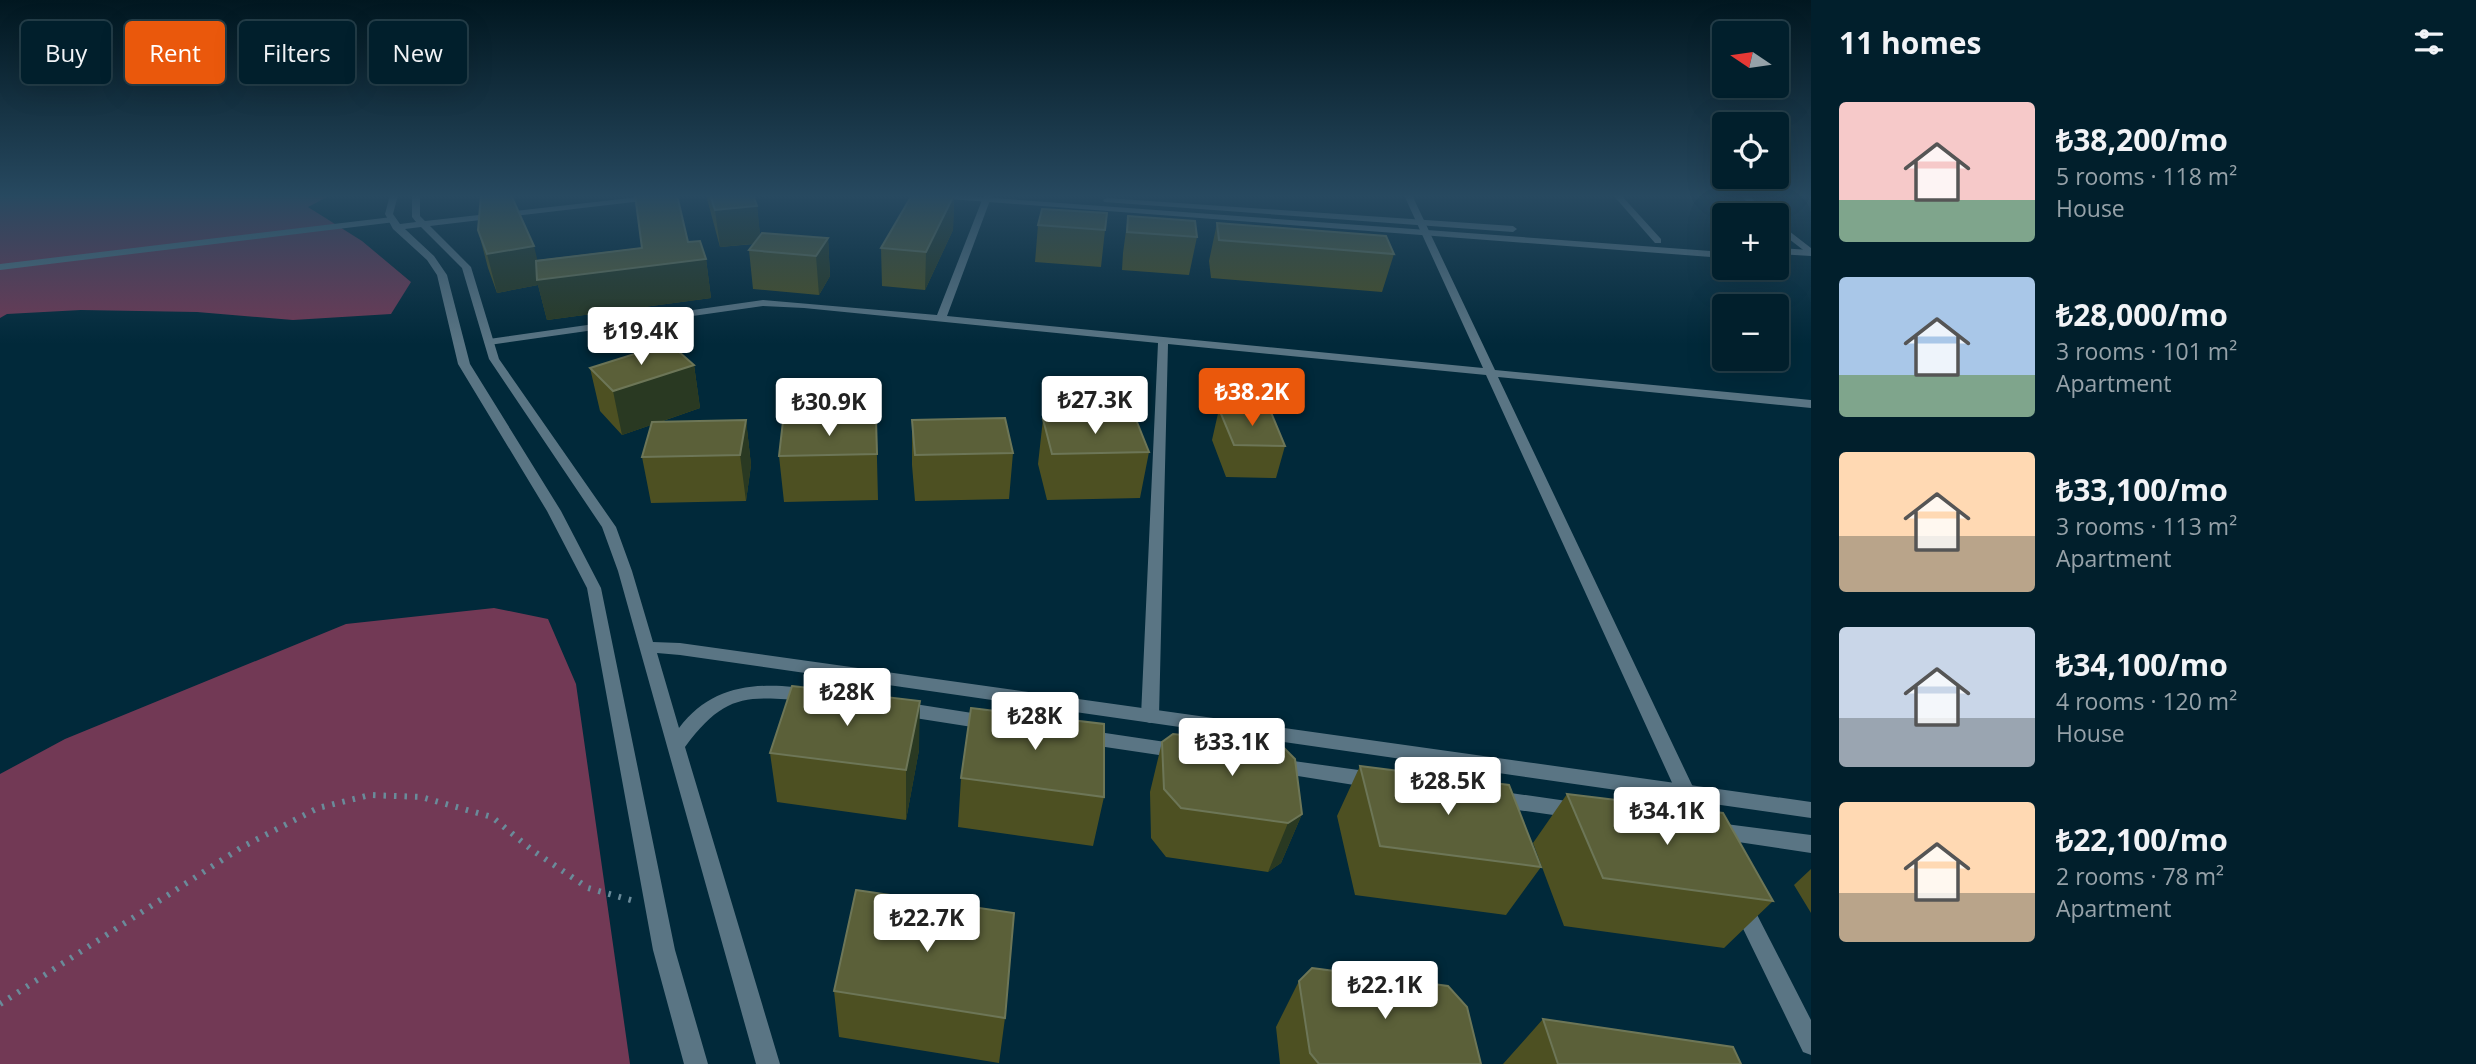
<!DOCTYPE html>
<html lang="en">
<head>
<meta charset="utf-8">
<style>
  :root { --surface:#011f2c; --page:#0f2c38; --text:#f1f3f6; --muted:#96a2a9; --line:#233d48; --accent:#ea580c }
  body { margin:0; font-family:"Open Sans",sans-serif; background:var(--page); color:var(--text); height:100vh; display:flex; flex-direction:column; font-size:26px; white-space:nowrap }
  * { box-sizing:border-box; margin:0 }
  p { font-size:23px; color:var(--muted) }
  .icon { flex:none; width:38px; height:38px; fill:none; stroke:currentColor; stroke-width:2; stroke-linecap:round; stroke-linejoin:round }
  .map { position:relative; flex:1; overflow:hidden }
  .sheet { display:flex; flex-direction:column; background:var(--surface); width:665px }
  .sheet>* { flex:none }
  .guide { position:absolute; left:21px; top:21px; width:665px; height:63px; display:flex; gap:14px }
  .needle { width:46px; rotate:283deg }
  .buttons { position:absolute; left:1712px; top:21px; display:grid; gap:14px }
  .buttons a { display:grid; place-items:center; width:77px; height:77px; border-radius:7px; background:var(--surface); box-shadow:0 7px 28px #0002,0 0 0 2px var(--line); font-size:35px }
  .price { position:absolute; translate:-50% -60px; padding:0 16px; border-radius:7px; background:#fff; color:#222; font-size:23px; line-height:46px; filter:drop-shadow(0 2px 4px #0008) }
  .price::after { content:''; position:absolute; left:50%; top:42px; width:21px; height:16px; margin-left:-10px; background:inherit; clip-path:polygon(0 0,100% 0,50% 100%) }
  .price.active { background:var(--accent); color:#fff }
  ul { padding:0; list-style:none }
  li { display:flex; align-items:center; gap:21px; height:175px; padding:0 28px }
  li span { display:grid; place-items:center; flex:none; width:196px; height:140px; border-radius:7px; color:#555 }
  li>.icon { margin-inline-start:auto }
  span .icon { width:84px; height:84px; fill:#fffc; stroke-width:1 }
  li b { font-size:30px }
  h2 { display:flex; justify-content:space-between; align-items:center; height:84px; padding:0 28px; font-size:30px }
  .tag { padding:0 24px; border-radius:7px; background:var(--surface); box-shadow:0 7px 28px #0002,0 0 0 2px var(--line); font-size:24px; line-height:63px }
  .tag.active { background:var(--accent); color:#fff }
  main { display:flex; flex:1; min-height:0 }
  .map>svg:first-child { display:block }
  .forest { fill:#723955 }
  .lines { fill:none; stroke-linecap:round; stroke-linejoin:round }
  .path { stroke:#6a8b9a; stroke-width:6; stroke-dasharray:2.5 8; stroke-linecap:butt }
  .minor { fill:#5a7584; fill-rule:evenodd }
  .tertiary { fill:#5a7584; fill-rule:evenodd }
  .wall { fill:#4d5022 }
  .shaded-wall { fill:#293922 }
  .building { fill:#5b6039; stroke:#6d7657; stroke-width:2 }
</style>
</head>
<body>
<main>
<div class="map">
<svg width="1811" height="1064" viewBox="0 0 1811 1064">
  <rect width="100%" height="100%" fill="#01293a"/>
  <path class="forest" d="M0,195h331l-23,12 54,34 49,41 -20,32 -98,6 -96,-8 -116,-2 -74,4 -7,4z
    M494,608l54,11 28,65 54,380h-630v-290l65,-35 281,-115z"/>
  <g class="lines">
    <path class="path" d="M0,1004l242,-157 76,-39 52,-13 51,2 71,20 40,33 56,38 46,13"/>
    <path class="minor" d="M984,195h8l-45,121 536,52 -79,-173h8l83,175 316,30v8l-313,-31 214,450 -3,6 -7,2 -7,-2 -209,-458 -318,-31 -9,372 -3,5 -6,2 -6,-2 -3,-5 17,-373 -354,-35 -41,-2 -274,39 -5,-3 5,-3 274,-39 174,15z
      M1613,195h8l40,44v4h-6z
      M1740,195h8l22,20h-9z
      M392,217l3,1v4l-395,48v-6z
      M1776,221l35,27v8l-35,-27z
      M1743,898l7,3 61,119v35l-8,-3 -70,-144 3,-7z"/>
    <path class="tertiary" d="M390,195h8l-5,19 7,10 16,-2 -4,-5v-22h8v21l5,5 232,-26h23l-4,2 -246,29 41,41 28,92 117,168 16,44 21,71 27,1 1131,159v16l-1131,-163 -23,-2 22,75c27,-35 60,-44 103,-42 11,1 22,1 33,4l2,5 -2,5 -6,1c-63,-5 -84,-8 -124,46l95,317h-24l-138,-493 -16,-44 -113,-168 -27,-91 -41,-41 -16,2 29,27 13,19 23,89 91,147 40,77 74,362 33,114h-24l-31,-114 -66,-362 -40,-77 -89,-147 -21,-89 -10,-15 -34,-31 -8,-15z
      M920,195h33l771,57v6l-800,-61z
      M1107,198l406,28 4,3 -4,3 -409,-30 -1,-2z
      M1776,248l35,2v6l-35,-2z
      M902,702l83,13 6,2 3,5 -3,5 -6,2 -83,-13 -6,-2 -3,-5 3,-5z
      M1085,730l94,14 6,2 3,5 -3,5 -6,2 -94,-14 -6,-2 -3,-5 3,-5z
      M1279,759l94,13 6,3 3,5 -3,5 -6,3 -94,-15 -6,-2 -3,-5 3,-5z
      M1497,791l77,11 7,2 2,6 -2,6 -7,2 -77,-11 -7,-2 -2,-6 2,-6z
      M1718,823l93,12v18l-93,-14 -7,-2 -3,-6 3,-6z"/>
  </g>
  <path class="wall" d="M706,195h47l4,11 3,30 68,2 2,38 -11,19 -66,-6 -4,-39 5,-6 -34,3z
    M954,195l-1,35 -28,60 -43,-4 -1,-38z
    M1128,216l69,21 -8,38 -67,-5 1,-17z
    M1217,223l177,31 -12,38 -171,-14 -2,-17z
    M1038,225l67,5 -4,37 -66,-5z
    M478,230l59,30 151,-18 18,17 5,39 -164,22 -9,-35 -41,8 -9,-25z
    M694,365l6,43 -40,14 86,-2 5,45 -5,36 -95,2 -9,-46 9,-32 -29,10 -22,-24 -10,-43z
    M1219,409l66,37 -9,32 -50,-1 -14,-37z
    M876,419l2,81 -94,2 -5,-46z
    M1043,419l106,33 -9,46 -93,2 -9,-36z
    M912,420l101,33 -4,46 -94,2 -3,-36z
    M1162,742l140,72 -21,49 -13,9 -102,-15 -15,-19 -1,-46z
    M919,750l-13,70 -129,-18 -7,-49z
    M1360,766l181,101 -35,48 -151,-20 -18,-79z
    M961,778l143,19 -11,49 -135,-19z
    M1567,794l206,107 -49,47 -160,-22 -31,-83z
    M1811,869v44l-17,-28z
    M1299,981l182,83h-201l-4,-37z
    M834,991l171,27 -6,45 -160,-26z
    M1543,1019l198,45h-238z"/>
  <path class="shaded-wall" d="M954,195l-1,35 -28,60 1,-38z
    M757,206l4,37 -41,4 -5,-37z
    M828,238l2,38 -11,19 -3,-39z
    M534,246l8,33 164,-20 5,39 -164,22 -9,-35 -41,8 -10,-39z
    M694,365l6,43 -78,27 -9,-44z
    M746,420l5,45 -5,36 -6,-46z
    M920,701l-1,49 -13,70v-50z
    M1302,814l-21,49 -13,9 20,-49z"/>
  <path class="building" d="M481,195h30l23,51 -47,8 -9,-24z
    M635,195h42l11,47 12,-1 6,18 -169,21 -1,-19 106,-13z
    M710,195h43l4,11 -42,4z
    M912,195h42l-28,57 -45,-4z
    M1042,209l65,4 -2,17 -67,-5z
    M1128,216l67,5 2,16 -70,-5z
    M1217,223l169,13 8,18 -175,-14z
    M762,233l66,5 -12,18 -67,-6z
    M669,343l25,22 -81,26 -23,-23z
    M1219,409l51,1 15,36 -51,-1z
    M1135,417l14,35 -97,2 -9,-35z
    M1005,418l8,35 -98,2 -3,-35z
    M876,419l1,35 -98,2 4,-35z
    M746,420l-6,35 -98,2 10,-35z
    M792,686l128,15 -14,69 -136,-17z
    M971,708l133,16v73l-143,-19z
    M1173,734l109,12 13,13 7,55 -14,9 -107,-15 -17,-19 -2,-47z
    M1360,766l149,19 32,82 -161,-21z
    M1567,794l156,19 50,88 -170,-23z
    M856,890l158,23 -9,105 -171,-27z
    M1312,968l136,18 19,21 14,57h-162l-9,-11 -11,-72z
    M1543,1019l190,28 8,17h-183z"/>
  <linearGradient id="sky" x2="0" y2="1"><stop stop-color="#011720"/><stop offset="0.57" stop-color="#274960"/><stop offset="1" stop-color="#274960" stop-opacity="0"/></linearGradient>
  <rect width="1811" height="344" fill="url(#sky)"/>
</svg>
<div class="buttons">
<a><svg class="needle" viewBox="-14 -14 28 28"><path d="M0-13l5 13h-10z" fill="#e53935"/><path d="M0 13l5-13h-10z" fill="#96a2a9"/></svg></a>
<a><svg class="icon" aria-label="locate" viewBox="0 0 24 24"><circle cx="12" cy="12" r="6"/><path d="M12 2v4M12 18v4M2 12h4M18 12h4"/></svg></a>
<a>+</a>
<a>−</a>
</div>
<b class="price" style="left:641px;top:367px">₺19.4K</b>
<b class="price active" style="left:1252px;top:428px">₺38.2K</b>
<b class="price" style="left:1095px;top:436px">₺27.3K</b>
<b class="price" style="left:829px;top:438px">₺30.9K</b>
<b class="price" style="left:847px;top:728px">₺28K</b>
<b class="price" style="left:1035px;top:752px">₺28K</b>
<b class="price" style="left:1232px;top:778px">₺33.1K</b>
<b class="price" style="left:1448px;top:817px">₺28.5K</b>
<b class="price" style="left:1667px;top:847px">₺34.1K</b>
<b class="price" style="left:927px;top:954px">₺22.7K</b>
<b class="price" style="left:1385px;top:1021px">₺22.1K</b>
<div class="guide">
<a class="tag">Buy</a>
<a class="tag active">Rent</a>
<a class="tag">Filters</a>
<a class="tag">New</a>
</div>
</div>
<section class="sheet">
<h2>11 homes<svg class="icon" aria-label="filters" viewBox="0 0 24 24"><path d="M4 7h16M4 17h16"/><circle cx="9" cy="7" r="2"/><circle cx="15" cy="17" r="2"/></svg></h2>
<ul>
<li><span style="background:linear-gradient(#f6c9c9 70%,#7fa58c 0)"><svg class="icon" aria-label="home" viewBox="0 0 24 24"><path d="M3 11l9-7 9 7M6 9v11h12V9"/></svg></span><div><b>₺38,200/mo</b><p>5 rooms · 118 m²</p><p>House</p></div></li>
<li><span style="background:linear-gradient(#a9c7e8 70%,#7fa58c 0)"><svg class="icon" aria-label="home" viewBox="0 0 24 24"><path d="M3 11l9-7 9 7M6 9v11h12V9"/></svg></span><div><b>₺28,000/mo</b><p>3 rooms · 101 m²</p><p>Apartment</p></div></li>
<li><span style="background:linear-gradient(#ffd9b3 60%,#b9a48a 0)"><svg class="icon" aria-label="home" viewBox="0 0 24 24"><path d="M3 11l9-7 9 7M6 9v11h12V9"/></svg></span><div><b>₺33,100/mo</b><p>3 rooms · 113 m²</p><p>Apartment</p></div></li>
<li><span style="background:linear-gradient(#c9d6e8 65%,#9aa5b1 0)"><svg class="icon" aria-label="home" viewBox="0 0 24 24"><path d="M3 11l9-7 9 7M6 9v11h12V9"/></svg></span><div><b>₺34,100/mo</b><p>4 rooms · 120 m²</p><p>House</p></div></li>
<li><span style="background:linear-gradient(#ffd9b3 65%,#b9a48a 0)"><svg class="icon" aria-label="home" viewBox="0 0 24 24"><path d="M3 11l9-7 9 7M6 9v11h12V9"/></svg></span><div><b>₺22,100/mo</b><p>2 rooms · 78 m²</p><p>Apartment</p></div></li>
</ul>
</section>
</main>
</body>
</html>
